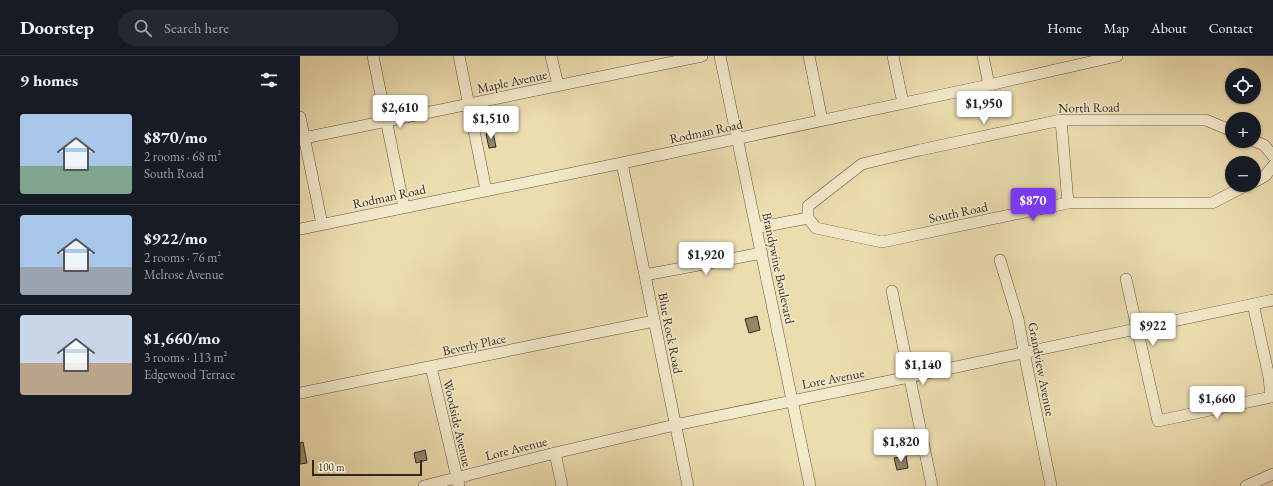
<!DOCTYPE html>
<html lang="en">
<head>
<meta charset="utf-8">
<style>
  :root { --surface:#171b24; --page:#242831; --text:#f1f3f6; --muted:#9ea1a6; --line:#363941; --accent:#7c3aed }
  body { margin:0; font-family:"EB Garamond",serif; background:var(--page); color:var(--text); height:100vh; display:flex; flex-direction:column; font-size:15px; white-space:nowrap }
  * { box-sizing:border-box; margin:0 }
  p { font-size:13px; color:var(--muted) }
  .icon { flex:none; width:22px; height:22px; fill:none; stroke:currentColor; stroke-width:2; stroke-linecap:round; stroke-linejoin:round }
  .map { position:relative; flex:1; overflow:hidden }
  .panel { display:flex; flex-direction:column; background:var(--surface); width:300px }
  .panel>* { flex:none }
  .fabs { position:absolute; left:925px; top:12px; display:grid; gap:8px }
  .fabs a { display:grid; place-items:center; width:36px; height:36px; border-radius:50%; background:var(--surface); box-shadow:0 1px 3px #0004; font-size:20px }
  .scale { position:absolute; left:12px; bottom:10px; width:110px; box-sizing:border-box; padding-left:4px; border:2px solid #332722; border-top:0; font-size:11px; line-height:14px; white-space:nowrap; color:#332722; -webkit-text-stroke:3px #f3e9cb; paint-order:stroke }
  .price { position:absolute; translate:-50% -34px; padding:0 9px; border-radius:4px; background:#fff; color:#222; font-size:13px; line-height:26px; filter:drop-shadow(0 1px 2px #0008) }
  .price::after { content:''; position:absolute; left:50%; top:24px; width:12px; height:9px; margin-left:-6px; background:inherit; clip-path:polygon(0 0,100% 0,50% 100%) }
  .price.on { background:var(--accent); color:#fff }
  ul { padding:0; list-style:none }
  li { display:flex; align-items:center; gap:12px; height:100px; padding:0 20px }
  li+li { border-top:1px solid var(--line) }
  li span { display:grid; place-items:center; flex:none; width:112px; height:80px; border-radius:4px; color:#555 }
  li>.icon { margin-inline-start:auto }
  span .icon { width:48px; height:48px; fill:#fffc; stroke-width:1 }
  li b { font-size:17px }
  h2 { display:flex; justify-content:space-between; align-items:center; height:48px; padding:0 20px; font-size:17px }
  header { display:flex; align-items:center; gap:24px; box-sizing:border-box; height:56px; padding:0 20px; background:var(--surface); border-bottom:1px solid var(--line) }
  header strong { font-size:19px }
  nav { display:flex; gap:22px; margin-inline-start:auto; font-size:14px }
  .search { width:280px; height:36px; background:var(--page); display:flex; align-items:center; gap:10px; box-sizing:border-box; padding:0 14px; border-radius:22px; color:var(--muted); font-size:15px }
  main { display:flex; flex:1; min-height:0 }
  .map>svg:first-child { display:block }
  .building { fill:#93866b; stroke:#332722 }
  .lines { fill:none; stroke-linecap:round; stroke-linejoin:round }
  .minor-casing { stroke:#615445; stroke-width:12 }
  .minor { stroke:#f3e9cb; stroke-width:11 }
  .labels { text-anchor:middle; stroke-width:3; stroke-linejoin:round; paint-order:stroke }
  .street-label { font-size:13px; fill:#332722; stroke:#f3e9cb }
</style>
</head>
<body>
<header>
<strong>Doorstep</strong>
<div class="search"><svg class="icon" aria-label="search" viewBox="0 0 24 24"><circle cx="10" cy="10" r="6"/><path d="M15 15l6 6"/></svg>Search here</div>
<nav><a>Home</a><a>Map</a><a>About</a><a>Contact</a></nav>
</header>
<main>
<section class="panel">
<h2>9 homes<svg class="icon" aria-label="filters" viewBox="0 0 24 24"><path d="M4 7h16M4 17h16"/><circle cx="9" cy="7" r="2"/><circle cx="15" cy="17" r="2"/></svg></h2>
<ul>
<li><span style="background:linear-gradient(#a9c7e8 65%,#7fa58c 0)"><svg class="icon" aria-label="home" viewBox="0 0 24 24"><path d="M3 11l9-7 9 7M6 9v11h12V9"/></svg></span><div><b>$870/mo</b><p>2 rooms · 68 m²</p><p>South Road</p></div></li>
<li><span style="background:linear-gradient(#a9c7e8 65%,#9aa5b1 0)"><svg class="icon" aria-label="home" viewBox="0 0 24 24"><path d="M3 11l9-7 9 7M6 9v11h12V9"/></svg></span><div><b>$922/mo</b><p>2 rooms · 76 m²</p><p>Melrose Avenue</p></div></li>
<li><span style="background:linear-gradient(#c9d6e8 60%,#b9a48a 0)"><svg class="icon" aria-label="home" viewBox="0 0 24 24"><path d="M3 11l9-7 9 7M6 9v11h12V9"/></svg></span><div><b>$1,660/mo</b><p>3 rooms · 113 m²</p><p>Edgewood Terrace</p></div></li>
</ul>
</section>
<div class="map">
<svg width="973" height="430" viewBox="0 0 973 430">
  <rect width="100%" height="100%" fill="#ecddaf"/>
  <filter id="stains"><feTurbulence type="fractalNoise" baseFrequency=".005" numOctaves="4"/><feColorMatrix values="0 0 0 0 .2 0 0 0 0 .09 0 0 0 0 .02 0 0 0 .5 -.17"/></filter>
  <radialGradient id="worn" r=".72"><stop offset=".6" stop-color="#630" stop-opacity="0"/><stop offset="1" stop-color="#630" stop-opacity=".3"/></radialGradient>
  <path class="building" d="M193,76l3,15 -7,1 -3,-14z
    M457,260l3,14 -11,3 -4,-14z
    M3,386l4,21 -7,1v-21z
    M125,394l2,10 -11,3 -2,-10z
    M606,400l2,12 -11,2 -3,-12z"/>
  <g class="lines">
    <g class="minor-casing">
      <path id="minor" d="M73,0l31,151
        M159,0l27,134
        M251,0l7,29
        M420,0l90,430
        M509,0l13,64
        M593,0l10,47
        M683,0l6,29
        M0,61l22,107
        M761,64l7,83
        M4,82l398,-82
        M954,85l10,4 9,11
        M322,107l66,323
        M954,126l11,-6 8,-10
        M508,162l8,10 66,14 186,-39h144l35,-18
        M456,172l52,-10v-12l54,-42 58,-14 141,-30h145l26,11
        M0,173l322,-66 367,-78 128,-29
        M700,204l18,59 6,33 27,134
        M345,219l117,-22
        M826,223l32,142 113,-24 -2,-20 -16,-73
        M592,235l40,195
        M131,311l28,119
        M0,337l354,-72
        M255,397l7,33
        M124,430l131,-33 120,-28 234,-48 364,-77
        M946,430l27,-12"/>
    </g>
    <use href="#minor" class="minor"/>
  </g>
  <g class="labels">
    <g class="street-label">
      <text transform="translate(212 25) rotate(-12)" y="5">Maple Avenue</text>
      <text transform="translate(789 51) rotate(-1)" y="5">North Road</text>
      <text transform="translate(406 75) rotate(-12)" y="5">Rodman Road</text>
      <text transform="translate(89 140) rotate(-12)" y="5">Rodman Road</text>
      <text transform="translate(658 156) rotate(-12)" y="5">South Road</text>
      <text transform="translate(479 212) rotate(78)" y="5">Brandywine Boulevard</text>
      <text transform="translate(371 277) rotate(79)" y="5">Blue Rock Road</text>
      <text transform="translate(174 288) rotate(-12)" y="5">Beverly Place</text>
      <text transform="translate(742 313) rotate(79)" y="5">Grandview Avenue</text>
      <text transform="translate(533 322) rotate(-11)" y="5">Lore Avenue</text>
      <text transform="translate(158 367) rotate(77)" y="5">Woodside Avenue</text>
      <text transform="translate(216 392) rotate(-14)" y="5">Lore Avenue</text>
    </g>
  </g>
  <rect width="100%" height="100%" filter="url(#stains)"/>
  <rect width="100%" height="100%" fill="url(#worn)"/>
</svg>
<div class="fabs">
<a><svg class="icon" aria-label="locate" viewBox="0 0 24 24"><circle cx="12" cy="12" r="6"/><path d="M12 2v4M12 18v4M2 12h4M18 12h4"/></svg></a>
<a>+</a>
<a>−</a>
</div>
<div class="scale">100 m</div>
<b class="price" style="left:684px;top:69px">$1,950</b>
<b class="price" style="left:100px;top:73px">$2,610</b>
<b class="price" style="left:191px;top:84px">$1,510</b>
<b class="price on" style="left:733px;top:166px">$870</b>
<b class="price" style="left:406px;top:220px">$1,920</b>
<b class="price" style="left:853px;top:291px">$922</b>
<b class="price" style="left:623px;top:330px">$1,140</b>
<b class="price" style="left:917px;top:364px">$1,660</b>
<b class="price" style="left:601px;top:407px">$1,820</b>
</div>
</main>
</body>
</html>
